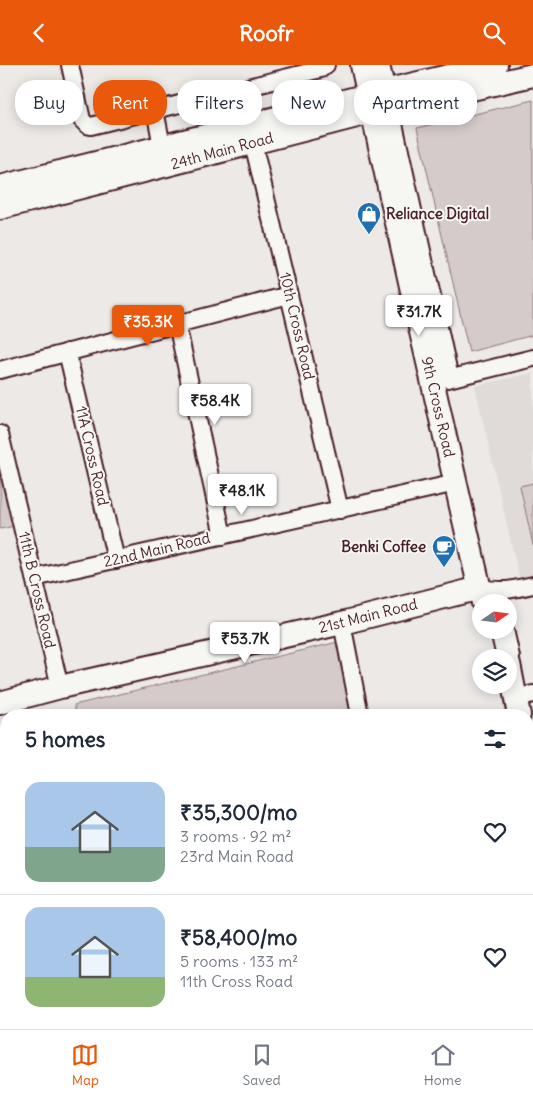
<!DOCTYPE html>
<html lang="en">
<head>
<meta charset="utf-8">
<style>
  :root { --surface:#fff; --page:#f2f2f3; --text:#1f2937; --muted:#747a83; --line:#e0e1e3; --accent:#ea580c }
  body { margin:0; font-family:Delius,sans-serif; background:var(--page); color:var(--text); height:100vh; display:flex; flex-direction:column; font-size:19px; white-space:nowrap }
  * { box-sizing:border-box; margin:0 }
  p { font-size:16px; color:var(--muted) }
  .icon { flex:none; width:28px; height:28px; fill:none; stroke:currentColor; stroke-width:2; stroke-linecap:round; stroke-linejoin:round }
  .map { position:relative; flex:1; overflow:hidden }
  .drawer { position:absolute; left:0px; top:644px; width:534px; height:321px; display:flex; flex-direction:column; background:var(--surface); border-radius:20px 20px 0 0; box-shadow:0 2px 12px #0003 }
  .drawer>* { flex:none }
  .hud { position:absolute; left:15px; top:15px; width:504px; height:45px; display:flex; gap:10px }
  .needle { width:32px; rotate:76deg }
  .fabs { position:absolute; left:472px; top:529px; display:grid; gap:10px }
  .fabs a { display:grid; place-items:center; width:45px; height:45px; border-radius:50%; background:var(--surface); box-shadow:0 2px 12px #0003; font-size:25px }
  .price { position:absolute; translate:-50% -42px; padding:0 11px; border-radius:5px; background:#fff; color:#222; font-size:16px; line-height:32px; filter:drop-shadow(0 1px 2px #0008) }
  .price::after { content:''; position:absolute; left:50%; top:30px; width:15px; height:11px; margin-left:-8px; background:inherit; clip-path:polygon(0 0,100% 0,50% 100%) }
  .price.active { background:var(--accent); color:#fff }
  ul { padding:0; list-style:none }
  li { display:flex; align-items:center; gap:15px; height:125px; padding:0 25px }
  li+li { border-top:1px solid var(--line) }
  li span { display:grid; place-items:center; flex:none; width:140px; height:100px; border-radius:15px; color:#555 }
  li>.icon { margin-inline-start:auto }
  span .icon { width:60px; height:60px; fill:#fffc; stroke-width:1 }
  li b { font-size:21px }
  h2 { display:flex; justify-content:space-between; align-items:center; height:60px; padding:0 25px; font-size:21px }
  .tag { padding:0 18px; border-radius:20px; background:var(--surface); box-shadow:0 2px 12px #0003; font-size:18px; line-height:45px }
  .tag.active { background:var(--accent); color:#fff }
  header { display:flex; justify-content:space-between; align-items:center; height:65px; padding:0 25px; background:var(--accent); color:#fff; font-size:22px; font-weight:800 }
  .dock { display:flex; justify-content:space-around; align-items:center; height:70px; border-top:1px solid var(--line); background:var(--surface); font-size:14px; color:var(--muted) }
  .dock a { display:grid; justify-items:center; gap:2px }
  .dock .active { color:var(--accent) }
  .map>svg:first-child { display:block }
  .built { fill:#e0dad8 }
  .park { fill:#d4cbca; stroke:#8f757a }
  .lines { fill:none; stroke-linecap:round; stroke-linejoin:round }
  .street-casing { stroke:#4a1f2b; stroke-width:20 }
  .secondary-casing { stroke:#4a1f2b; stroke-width:26 }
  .street { stroke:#f6f6f2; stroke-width:16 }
  .secondary { stroke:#f6f6f2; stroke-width:22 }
  .labels { text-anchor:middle; stroke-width:4; stroke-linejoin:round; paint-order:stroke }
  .street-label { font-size:15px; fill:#4a1f2b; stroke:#f6f6f2 }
  .poi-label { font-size:15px; font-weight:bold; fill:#4a1f2b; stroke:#f6f6f2; text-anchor:start }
</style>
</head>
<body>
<header><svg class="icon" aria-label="back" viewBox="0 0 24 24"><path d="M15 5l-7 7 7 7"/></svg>Roofr<svg class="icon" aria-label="search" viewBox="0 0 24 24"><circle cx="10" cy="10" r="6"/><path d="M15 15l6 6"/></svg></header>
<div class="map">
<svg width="533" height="964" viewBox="0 0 533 964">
  <rect width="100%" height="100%" fill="#ece9e6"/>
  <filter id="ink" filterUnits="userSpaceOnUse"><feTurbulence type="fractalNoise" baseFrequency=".02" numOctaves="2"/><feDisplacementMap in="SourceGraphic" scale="10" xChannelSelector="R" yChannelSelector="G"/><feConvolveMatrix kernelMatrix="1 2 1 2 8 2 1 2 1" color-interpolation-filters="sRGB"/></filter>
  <g filter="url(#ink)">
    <path class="built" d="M533,308v201l-14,3 -44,-191z"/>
    <path class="park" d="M533,35v235l-64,17 -52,-224z
      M0,398l15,63 -15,3z
      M533,418v62l-13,-59z
      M338,577l14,73h-275l-3,-10z"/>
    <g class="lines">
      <g class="street-casing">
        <path id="street" d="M70,0l12,55 5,5 4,1 230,-57 5,-4
          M155,45l7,36
          M253,78l87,367
          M177,259l46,212
          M67,287l49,208
          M0,305l289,-75
          M448,314l85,-21
          M0,369l60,253
          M34,513l422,-95
          M480,523c23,4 31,2 53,-3
          M342,558l18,92
          M516,633l17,-4
          M528,744l5,-1
          M119,959l1,5
          M236,959l1,5
          M312,959l2,5
          M425,959l1,5"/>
      </g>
      <g class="secondary-casing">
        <path id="secondary" d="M362,0l60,271 61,267
          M378,0l67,304
          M0,122l384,-96 112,-26
          M0,143l388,-100 145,-33
          M502,565l6,27
          M509,599l10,51
          M0,638l60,-16 282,-64 138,-35
          M528,693l5,28
          M528,778l5,30
          M0,782l6,31
          M38,959l1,5"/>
      </g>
      <use href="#street" class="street"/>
      <use href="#secondary" class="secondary"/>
    </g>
  </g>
  <defs>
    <g id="shop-pin" transform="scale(1.25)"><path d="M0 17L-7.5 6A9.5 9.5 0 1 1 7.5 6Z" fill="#1f6fb2" stroke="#f6f6f2"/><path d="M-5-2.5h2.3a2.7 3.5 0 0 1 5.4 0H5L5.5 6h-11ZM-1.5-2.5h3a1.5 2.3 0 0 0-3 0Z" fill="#fff"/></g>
    <g id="cafe-pin" transform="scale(1.25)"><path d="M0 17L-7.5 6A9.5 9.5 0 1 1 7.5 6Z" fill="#1f6fb2" stroke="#f6f6f2"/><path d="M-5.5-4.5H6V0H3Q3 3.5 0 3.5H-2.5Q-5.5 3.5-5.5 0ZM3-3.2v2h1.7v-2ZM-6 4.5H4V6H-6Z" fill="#fff"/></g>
  </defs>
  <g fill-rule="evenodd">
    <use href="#shop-pin" x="369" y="149"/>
    <use href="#cafe-pin" x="444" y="482"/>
  </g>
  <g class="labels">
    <g class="street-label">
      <text transform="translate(222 86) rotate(-15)" y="5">24th Main Road</text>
      <text transform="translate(297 261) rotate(77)" y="5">10th Cross Road</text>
      <text transform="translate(438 342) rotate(77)" y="5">9th Cross Road</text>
      <text transform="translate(92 391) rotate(77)" y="5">11A Cross Road</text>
      <text transform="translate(157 485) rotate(-13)" y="5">22nd Main Road</text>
      <text transform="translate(37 525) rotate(77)" y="5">11th B Cross Road</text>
      <text transform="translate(368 551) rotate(-14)" y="5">21st Main Road</text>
    </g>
    <g class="poi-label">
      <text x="386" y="154">Reliance Digital</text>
      <text x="426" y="487" text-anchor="end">Benki Coffee</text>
    </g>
  </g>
</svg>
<div class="fabs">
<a><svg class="needle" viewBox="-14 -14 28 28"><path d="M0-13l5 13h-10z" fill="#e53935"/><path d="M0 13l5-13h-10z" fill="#747a83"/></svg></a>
<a><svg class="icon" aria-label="layers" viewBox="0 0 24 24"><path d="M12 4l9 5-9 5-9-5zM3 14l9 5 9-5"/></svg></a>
</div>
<b class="price" style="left:419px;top:272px">₹31.7K</b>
<b class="price active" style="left:148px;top:282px">₹35.3K</b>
<b class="price" style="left:215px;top:361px">₹58.4K</b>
<b class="price" style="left:242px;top:451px">₹48.1K</b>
<b class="price" style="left:245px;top:599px">₹53.7K</b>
<div class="hud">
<a class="tag">Buy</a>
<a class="tag active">Rent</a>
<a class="tag">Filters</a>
<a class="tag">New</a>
<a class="tag">Apartment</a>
</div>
<section class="drawer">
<h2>5 homes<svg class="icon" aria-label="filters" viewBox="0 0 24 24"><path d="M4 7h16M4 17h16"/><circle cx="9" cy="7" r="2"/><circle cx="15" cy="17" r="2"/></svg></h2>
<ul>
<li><span style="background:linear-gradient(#a9c7e8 65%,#7fa58c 0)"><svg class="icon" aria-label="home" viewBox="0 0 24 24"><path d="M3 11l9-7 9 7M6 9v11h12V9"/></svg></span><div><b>₹35,300/mo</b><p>3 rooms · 92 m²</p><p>23rd Main Road</p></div><svg class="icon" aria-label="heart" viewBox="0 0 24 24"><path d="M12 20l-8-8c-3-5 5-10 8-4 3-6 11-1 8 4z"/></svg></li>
<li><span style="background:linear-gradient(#a9c7e8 70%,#8fb573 0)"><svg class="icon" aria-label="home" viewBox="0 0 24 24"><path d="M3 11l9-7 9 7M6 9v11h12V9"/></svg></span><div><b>₹58,400/mo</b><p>5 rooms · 133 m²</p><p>11th Cross Road</p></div><svg class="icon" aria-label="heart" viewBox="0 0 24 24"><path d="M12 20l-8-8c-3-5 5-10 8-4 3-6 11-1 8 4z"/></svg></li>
</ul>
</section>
</div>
<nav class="dock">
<a class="active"><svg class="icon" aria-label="map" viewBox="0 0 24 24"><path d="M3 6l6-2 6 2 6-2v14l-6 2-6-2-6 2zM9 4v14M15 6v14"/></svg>Map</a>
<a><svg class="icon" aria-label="saved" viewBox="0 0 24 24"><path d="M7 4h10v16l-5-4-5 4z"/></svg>Saved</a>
<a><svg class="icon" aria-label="home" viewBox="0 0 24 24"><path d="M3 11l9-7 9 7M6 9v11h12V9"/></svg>Home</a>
</nav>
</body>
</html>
